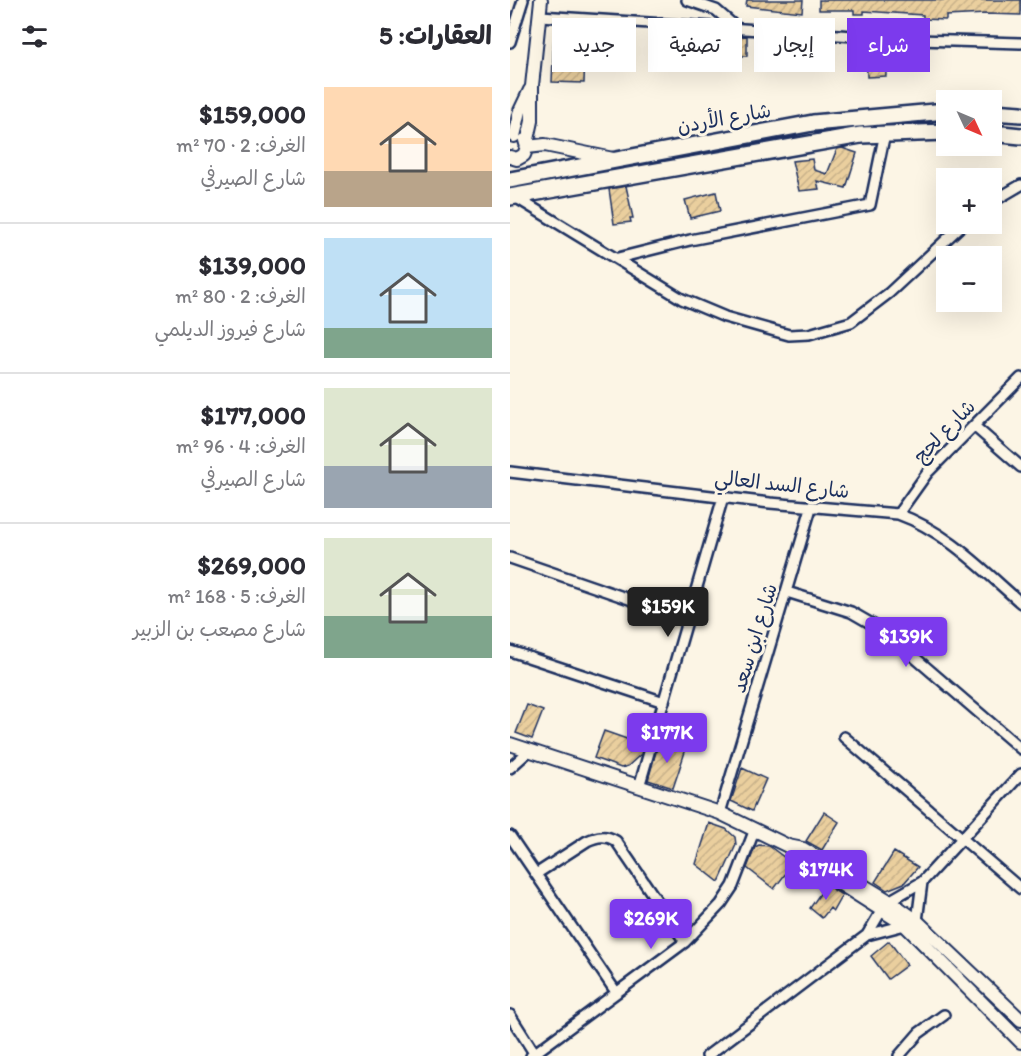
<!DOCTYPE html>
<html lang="ar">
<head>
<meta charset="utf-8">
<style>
  :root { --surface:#fff; --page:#f7f7f7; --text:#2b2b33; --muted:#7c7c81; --line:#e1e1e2; --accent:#7c3aed }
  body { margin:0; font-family:Itim,"Playpen Sans Arabic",sans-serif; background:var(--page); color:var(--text); direction:rtl; height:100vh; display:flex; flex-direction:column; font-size:22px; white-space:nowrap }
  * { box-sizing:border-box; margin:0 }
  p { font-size:20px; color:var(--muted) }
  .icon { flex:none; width:33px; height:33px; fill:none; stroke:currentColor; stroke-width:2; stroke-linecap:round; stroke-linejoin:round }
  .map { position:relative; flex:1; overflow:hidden; direction:ltr }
  .sheet { display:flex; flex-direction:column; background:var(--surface); width:510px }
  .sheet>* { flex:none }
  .guide { position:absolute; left:18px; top:18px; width:402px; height:54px; direction:rtl; display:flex; gap:12px }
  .needle { width:39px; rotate:134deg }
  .tools { position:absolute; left:426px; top:90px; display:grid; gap:12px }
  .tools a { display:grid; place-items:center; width:66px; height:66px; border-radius:0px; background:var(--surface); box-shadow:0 6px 24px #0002; font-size:30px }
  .price { position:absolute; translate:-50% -51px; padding:0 14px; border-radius:6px; background:var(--accent); color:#fff; font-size:20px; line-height:39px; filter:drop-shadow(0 2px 3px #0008) }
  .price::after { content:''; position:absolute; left:50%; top:36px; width:18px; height:14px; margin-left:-9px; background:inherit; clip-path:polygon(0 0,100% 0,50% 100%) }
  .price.on { background:#222; color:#fff }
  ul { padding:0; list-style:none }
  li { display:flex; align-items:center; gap:18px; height:150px; padding:0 18px }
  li+li { border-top:2px solid var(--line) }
  li span { display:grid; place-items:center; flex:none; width:168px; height:120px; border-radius:0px; color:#555 }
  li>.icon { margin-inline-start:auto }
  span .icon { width:72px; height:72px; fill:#fffc; stroke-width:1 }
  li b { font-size:26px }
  h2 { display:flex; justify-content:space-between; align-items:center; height:72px; padding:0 18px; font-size:26px }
  .pill { padding:0 21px; border-radius:0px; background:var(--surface); box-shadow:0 6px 24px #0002; font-size:21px; line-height:54px }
  .pill.on { background:var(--accent); color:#fff }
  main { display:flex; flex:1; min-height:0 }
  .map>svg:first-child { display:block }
  .building { fill:url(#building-hatch); stroke:#1b2f5e; stroke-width:1.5 }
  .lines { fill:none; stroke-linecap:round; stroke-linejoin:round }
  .minor-casing { stroke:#1b2f5e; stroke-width:14 }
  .tertiary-casing { stroke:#1b2f5e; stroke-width:16 }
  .trunk-casing { stroke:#1b2f5e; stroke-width:20 }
  .minor { stroke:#fcf5e5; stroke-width:9 }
  .tertiary { stroke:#fcf5e5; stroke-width:12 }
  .trunk { stroke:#fcf5e5; stroke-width:15 }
  .labels { text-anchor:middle; stroke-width:6; stroke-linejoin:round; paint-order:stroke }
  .street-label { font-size:20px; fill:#1b2f5e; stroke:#fcf5e5 }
</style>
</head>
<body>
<main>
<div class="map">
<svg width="511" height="1056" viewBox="0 0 511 1056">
  <defs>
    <pattern id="building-hatch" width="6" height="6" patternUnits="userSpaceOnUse" patternTransform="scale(1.5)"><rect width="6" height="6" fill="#eacf9e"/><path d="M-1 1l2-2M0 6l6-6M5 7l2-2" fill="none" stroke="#c8b28a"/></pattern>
  </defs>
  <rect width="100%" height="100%" fill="#fcf5e5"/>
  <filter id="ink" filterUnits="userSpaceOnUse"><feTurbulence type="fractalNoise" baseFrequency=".0167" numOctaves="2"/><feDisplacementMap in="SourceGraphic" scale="12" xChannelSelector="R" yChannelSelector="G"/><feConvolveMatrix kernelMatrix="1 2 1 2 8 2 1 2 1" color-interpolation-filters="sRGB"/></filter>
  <g filter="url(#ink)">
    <path class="building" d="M237,0h56l-1,12 -56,-6z
      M309,0h202v15l-35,-1 -40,2v4l-23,-1v-4l-59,-4v3h-10v-4h-35z
      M44,33l42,2v16h-11l-1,32 -32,-1z
      M148,33l38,4 51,-1v20h-36l-54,-5z
      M268,38l23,2 -1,21 -35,-2 1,-19 12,1z
      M356,44l19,2 1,30 -19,1z
      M332,148l15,5 -11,35 -29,-7 2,8 -20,2 -7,-30 20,-2 2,11 13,4 10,-25z
      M116,186l7,32h-3l1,4 -17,2 -5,-35z
      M206,192l4,19 -30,7 -5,-18z
      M17,705l16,6 -11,28 -16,-6z
      M94,731l40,14 -3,9 -13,12 -7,2 -27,-10z
      M149,741l27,8 -13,39 -25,-8z
      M232,768l24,11 -14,32 -21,-10z
      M314,812l15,10 -17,28 -16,-9z
      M199,823l17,6 9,8 1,8 -17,37 -23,-18z
      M249,845l10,1 24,18 -19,25 -27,-21 8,-21z
      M384,852l24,15 -14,16 -17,7 -12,-8z
      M316,885l16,10 -9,16 -3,-3 -8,10 -12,-10z
      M379,941l18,24 -19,14 -17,-23z"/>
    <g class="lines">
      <g class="minor-casing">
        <path id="minor" d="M177,0l29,10 22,19
          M30,16l378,24 103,3
          M0,42l13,-42
          M5,197l167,102 43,18 64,18 20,-1 42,-12 38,-29 74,-69
          M482,202l29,-17
          M108,258l72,-18 180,-35 15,-72
          M464,426l47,41
          M0,472l260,31 128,11c48,17 85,56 123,89
          M388,514l30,-42 93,-94
          M0,558l177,61
          M277,592l64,20 33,19 137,118
          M0,651l154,51
          M334,737l177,152
          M0,768l20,-18
          M129,787l84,-290
          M210,813l91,-305
          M0,836l106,156
          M26,874l51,-33c11,-5 19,-6 29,0l69,101
          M379,901l33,-19 99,-108
          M407,921l5,-39
          M357,935l38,-10
          M0,1015l26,41
          M21,1056l154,-114 36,-38 12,-18 22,-57
          M197,1056l160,-121 16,-27
          M389,1056l20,-23 25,-18"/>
      </g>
      <g class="tertiary-casing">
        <path id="tertiary" d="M4,136l6,-25 10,-21
          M17,144l5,-23v-35l9,-86
          M17,147l18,-2 68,14
          M0,157l7,2 7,-4 3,-8 -2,-7
          M0,744l210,69 68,33 15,3 86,52 28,20 104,99
          M279,847l9,10 107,68 116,117"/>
      </g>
      <g class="trunk-casing">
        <path id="trunk" d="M482,112l29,2
          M482,133l29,3
          M0,180l303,-57 133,-12
          M0,197l351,-62 85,-3"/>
      </g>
      <use href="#minor" class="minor"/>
      <use href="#tertiary" class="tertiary"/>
      <use href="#trunk" class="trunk"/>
    </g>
  </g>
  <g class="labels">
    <g class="street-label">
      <text transform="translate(214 118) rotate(-10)" y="7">شارع الأردن</text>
      <text transform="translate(434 431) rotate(-46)" y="7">شارع لحج</text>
      <text transform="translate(272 484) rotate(6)" y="7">شارع السد العالي</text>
      <text transform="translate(244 638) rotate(-73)" y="7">شارع ابن سعد</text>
    </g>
  </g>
</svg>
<div class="tools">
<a><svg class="needle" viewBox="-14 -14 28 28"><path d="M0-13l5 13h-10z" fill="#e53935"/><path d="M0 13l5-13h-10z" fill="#7c7c81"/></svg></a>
<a>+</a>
<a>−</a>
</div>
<b class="price on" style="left:158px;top:638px">$159K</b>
<b class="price" style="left:396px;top:668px">$139K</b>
<b class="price" style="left:157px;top:764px">$177K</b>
<b class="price" style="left:316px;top:901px">$174K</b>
<b class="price" style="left:141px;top:950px">$269K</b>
<div class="guide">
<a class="pill on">شراء</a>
<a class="pill">إيجار</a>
<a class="pill">تصفية</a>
<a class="pill">جديد</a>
</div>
</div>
<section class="sheet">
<h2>العقارات: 5<svg class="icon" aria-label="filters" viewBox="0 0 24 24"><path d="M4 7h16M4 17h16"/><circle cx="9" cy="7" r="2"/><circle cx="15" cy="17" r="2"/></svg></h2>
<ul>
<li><span style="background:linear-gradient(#ffd9b3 70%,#b9a48a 0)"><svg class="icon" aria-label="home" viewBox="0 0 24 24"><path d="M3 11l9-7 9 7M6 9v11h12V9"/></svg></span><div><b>$159,000</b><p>الغرف: 2 · 70 m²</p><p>شارع الصيرفي</p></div></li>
<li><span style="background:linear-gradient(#bfe0f5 75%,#7fa58c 0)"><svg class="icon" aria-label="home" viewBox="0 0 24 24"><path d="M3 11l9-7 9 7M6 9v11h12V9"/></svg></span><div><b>$139,000</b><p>الغرف: 2 · 80 m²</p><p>شارع فيروز الديلمي</p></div></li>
<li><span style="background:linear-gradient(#dfe7d0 65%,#9aa5b1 0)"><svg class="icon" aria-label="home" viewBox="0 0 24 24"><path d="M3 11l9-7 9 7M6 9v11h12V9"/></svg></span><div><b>$177,000</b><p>الغرف: 4 · 96 m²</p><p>شارع الصيرفي</p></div></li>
<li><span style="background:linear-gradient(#dfe7d0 65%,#7fa58c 0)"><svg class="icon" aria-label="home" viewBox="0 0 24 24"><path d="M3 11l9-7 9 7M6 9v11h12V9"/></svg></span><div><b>$269,000</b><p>الغرف: 5 · 168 m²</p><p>شارع مصعب بن الزبير</p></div></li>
</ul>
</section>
</main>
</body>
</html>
